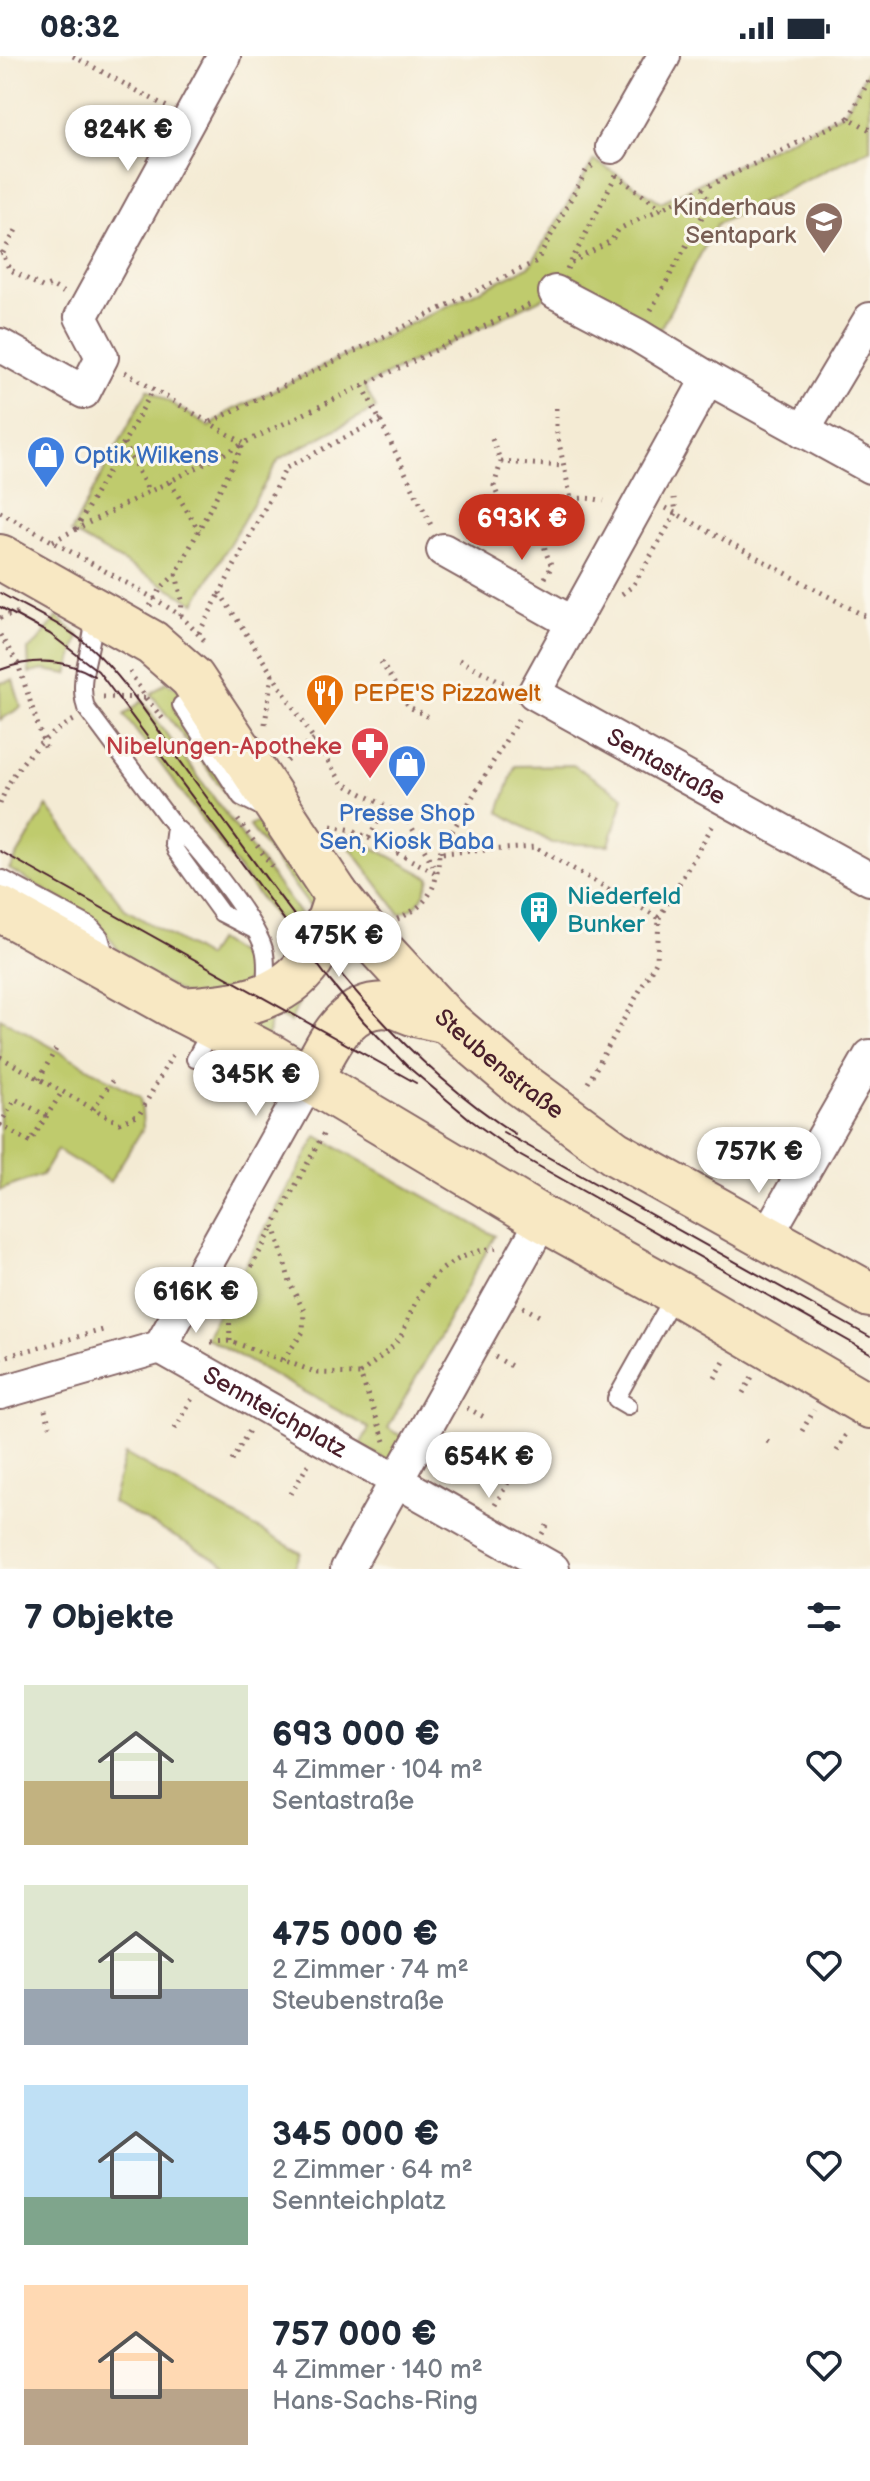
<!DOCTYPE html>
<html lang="de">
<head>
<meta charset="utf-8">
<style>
  :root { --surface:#fff; --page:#f2f2f3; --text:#1f2937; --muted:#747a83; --accent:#c8321e }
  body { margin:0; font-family:"Balsamiq Sans",sans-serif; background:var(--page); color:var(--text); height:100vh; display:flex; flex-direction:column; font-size:30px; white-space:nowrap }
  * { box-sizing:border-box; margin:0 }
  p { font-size:26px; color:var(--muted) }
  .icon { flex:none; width:44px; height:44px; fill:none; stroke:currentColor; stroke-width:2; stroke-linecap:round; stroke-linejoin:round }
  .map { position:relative; height:1513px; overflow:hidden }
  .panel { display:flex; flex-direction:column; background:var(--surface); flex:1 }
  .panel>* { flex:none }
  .price { position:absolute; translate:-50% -68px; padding:0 18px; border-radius:28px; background:#fff; color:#222; font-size:26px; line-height:52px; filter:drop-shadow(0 2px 4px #0008) }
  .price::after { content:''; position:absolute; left:50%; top:48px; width:24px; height:18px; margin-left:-12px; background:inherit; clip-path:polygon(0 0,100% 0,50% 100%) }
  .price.current { background:var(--accent); color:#fff }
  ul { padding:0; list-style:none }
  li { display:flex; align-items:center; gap:24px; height:200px; padding:0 24px }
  li span { display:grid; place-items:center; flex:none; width:224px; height:160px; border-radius:0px; color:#555 }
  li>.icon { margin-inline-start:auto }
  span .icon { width:96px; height:96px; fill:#fffc; stroke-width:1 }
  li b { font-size:34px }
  h2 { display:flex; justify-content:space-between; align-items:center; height:96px; padding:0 24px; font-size:34px }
  .status { display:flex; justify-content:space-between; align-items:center; height:56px; padding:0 40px; background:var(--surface); direction:ltr }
  .status svg { height:22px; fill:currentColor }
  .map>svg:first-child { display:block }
  .green { fill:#bfcb6d; stroke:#84754c; stroke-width:2 }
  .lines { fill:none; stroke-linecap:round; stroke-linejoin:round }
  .lane-casing { stroke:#866666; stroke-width:20 }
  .street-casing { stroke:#866666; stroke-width:36 }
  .secondary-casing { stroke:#866666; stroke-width:48 }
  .path { stroke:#866666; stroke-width:5; stroke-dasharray:2 6; stroke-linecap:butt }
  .lane { stroke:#fff; stroke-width:16 }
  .street { stroke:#fff; stroke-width:32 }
  .secondary { stroke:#f8e8c3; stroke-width:44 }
  .tram { stroke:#4a1f2b; stroke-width:2 }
  .labels { text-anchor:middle; stroke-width:6; stroke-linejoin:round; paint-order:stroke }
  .education-label { font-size:24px; fill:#785e54; stroke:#fbf7ec; text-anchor:end }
  .shop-label { font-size:24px; fill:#366cbe; stroke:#fbf7ec; text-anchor:start }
  .food-label { font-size:24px; fill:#c56008; stroke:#fbf7ec; text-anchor:start }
  .health-label { font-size:24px; fill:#be3a42; stroke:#fbf7ec; text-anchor:end }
  .street-label { font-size:24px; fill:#4a1f2b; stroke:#fbf7ec }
  .culture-label { font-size:24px; fill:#0d838f; stroke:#fbf7ec; text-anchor:start }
</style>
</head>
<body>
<div class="status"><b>08:32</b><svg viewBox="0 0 49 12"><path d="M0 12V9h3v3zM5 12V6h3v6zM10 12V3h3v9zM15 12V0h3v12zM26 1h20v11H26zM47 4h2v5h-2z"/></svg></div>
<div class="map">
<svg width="870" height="1513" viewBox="0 0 870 1513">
  <rect width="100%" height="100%" fill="#fbf7ec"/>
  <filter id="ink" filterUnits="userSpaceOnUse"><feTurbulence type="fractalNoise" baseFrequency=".0125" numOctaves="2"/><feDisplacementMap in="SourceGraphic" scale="16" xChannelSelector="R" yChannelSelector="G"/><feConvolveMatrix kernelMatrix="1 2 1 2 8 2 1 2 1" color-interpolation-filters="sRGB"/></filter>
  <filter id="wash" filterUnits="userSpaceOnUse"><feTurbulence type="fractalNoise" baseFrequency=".006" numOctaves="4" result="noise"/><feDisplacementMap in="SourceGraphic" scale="32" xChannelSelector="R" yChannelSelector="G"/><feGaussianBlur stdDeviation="1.8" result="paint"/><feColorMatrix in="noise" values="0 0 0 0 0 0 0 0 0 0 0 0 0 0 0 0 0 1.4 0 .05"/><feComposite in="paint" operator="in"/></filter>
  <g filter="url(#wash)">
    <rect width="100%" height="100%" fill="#f4ebd4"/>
    <path class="green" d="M870,9v84l-153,75 -65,120 -98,-52 -190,94 12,22 -97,51 -84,144 -124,-71 77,-143 62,38 18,-15 302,-146 64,-106 67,42 184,-90z
      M57,561l22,19 -11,38 -24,-4 -15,3 -1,-24 7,-4z
      M13,624l8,27 -21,13v-37z
      M166,626l26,14 -18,12 40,64 3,-1 21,34 -2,2 -85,-113z
      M142,645l169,228 -11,22 -176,-236z
      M573,709l51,32 -15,48 -57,-2 -53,-31 16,-46z
      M47,750l78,103 81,48 11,-17 28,18 5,18 -11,15 -47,8 -64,-36 -31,-42 -88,-52z
      M256,766l16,7 42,55 2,31 -67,-90z
      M350,779l80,43c-6,18 -10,30 -30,36l-55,-73z
      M302,940l-12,26 -19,-10 -4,32 -38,-25z
      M0,962l141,79 2,31 -33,54 -53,-32 -15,25 -42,15z
      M317,1080l178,100 -107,192 17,10 -13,25 -32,-18 9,-17 -164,-91z
      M125,1398l176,99 -7,16h-61l-121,-67z"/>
  </g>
  <g filter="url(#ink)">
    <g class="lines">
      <g class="lane-casing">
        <path id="lane" d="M94,559c0,34 -18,61 -8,93l89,119c22,18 81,95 89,122 4,14 1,30 1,44
          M181,649l60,92 22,11
          M175,771l-2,16 3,8 45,62 33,17
          M3,823l87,47 10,11 7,24
          M195,1003l17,-31
          M628,1350l-12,-7 59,-105"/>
      </g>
      <g class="street-casing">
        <g id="street">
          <path d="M612,91l52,-91"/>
          <path d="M555,236l82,43 71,43"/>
          <path d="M0,289l84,47 18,-35 -21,-40 143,-261"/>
          <path d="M803,375l67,-112"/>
          <path id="s1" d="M870,411l-162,-89 -174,315 336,186"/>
          <path d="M443,494l130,73"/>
          <path d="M766,1181l104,-181"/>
          <path id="s2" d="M160,1291l393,222"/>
          <path d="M160,1291l150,-268"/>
          <path d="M0,1337l160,-46"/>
          <path d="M347,1513l196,-350"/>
        </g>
      </g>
      <g class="secondary-casing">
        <g id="secondary">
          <path id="s3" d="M0,501l152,86 40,35 145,218 33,42 77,83 74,63 94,69 255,142"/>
          <path d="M0,853l181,101 89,46 273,163 132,73 195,114"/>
          <path d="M181,954c48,-4 100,-6 130,-50 12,-19 19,-43 26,-64"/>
          <path d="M310,1023c18,-34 36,-80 82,-73 9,1 16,6 24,8 10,3 20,4 31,7"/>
        </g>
      </g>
      <path class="path" d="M73,0l94,51
        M849,62l21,-40
        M616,119l46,34
        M3,197l13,-23
        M0,198l3,-1 6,16 35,19 7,-3 13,8
        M571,206l45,-87
        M567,213l3,-6 41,-22 8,-12 230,-111 21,12
        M651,254l58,-106 -6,-15
        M125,316l118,71
        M363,330l68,139
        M556,352v21l15,70
        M381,363l-95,49 -66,125 122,190 64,34 32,57
        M211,366l326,-161 49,-90 8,-7
        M492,383l9,23 -7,24 10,26 38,20
        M124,387l25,49
        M501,406l62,4
        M170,426l29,49
        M666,452l204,111
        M0,456l155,87 26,17 23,24
        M76,473l77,-139
        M53,485l190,-97
        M176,518l6,26 -1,16
        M545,522l7,-12c-24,-44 4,-78 52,-65
        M622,538l11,-8 43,-73 -2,-15
        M150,550l12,-19 14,-13 68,-131 289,-140
        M0,562l23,-7
        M199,577l21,-40
        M0,579l18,29 28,86
        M459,604l43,22 7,1
        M381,606l28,45 20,10
        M103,641l43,1 -16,-26
        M146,642l17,21
        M265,668l7,-50
        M287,705l27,-22
        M0,748c13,-38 40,-65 74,-84
        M238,764l37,50
        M331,770l22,4 85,44
        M369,782l17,-32
        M440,796l80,-136
        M659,862l54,-93
        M397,863c32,-13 41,-33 42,-66l96,-6 124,71 -2,42 -72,128
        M0,1001l119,66 20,-8 36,-65
        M210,1012l58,32
        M39,1023l17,-30
        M93,1053l19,-28
        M0,1069l30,17 32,-50
        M0,1069l15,-26 32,17
        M523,1251l20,11
        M230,1285l-1,-34 45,-81
        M211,1286l19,-1 88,32 42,1
        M495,1301l20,11
        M0,1302l103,-28
        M283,1304l20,-28 1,-21 -13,-25 -17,-61 51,-94
        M715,1322l10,-18
        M743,1337l10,-18
        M467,1352l21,11
        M45,1354l5,16
        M175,1373l19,-34
        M802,1375l12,-21
        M385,1385l-25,-67c12,-11 32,-24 41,-38 7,-13 10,-28 18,-40 15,-27 46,-45 77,-48
        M767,1385l5,3
        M837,1395l10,-19
        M232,1405l19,-34
        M514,1416l9,-12 12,1
        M291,1438l19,-33
        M495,1449l19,-33 -4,-2
        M542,1478l6,-10"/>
      <use href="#lane" class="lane"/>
      <use href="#street" class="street"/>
      <use href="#secondary" class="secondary"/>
      <path class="tram" d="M0,537c30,17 62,31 89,53 36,31 75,94 105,134 96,129 184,265 321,354
        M0,551l50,27 48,37 232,310 34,41 43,44 65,55 47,34 351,198
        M0,614c32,-12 64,-12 94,6
        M0,795l416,232
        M503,1076l367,205"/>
    </g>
  </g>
  <defs>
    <g id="school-pin" transform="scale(2)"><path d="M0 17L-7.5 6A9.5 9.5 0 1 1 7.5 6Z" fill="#8d6e63" stroke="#fbf7ec"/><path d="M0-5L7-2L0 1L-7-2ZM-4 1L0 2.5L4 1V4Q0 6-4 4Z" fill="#fff"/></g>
    <g id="shop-pin" transform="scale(2)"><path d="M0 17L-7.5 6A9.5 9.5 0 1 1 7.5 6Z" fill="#3f7fe0" stroke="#fbf7ec"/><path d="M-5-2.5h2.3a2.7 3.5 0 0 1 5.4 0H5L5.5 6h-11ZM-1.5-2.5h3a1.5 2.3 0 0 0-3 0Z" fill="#fff"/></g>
    <g id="restaurant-pin" transform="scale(2)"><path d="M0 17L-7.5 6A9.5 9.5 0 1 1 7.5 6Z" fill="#e8710a" stroke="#fbf7ec"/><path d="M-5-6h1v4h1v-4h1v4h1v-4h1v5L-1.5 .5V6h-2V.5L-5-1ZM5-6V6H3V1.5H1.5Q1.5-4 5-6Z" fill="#fff"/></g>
    <g id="pharmacy-pin" transform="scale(2)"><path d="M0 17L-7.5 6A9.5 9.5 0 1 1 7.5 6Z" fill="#e0444e" stroke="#fbf7ec"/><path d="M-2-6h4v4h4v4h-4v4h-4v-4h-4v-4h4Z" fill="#fff"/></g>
    <g id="building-pin" transform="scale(2)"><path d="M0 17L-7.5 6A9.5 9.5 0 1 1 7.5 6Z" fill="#0f9aa8" stroke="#fbf7ec"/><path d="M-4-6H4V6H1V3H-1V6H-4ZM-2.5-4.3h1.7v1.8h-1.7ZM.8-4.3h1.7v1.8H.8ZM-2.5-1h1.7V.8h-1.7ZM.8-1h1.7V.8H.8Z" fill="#fff"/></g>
  </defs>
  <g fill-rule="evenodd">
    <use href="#school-pin" x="824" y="165"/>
    <use href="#shop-pin" x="46" y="399"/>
    <use href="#restaurant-pin" x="325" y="637"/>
    <use href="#pharmacy-pin" x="370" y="690"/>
    <use href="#shop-pin" x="407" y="708"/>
    <use href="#building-pin" x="539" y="854"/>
  </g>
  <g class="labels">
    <g class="education-label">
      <text x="796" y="159">Kinderhaus<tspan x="796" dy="28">Sentapark</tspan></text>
    </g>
    <g class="shop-label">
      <text x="74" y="407">Optik Wilkens</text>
      <text x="407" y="765" text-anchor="middle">Presse Shop<tspan x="407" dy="28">Sen, Kiosk Baba</tspan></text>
    </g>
    <g class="food-label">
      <text x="353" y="645">PEPE'S Pizzawelt</text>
    </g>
    <g class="health-label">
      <text x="342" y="698">Nibelungen-Apotheke</text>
    </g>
    <g class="street-label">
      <text dy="8" stroke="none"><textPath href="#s1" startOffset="696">Sentastraße</textPath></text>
      <text dy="8" stroke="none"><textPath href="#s3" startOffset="724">Steubenstraße</textPath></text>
      <text dy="8" stroke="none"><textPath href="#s2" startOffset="132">Sennteichplatz</textPath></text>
    </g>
    <g class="culture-label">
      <text x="567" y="848">Niederfeld<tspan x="567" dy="28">Bunker</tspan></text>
    </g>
  </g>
</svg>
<b class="price" style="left:128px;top:117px">824K €</b>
<b class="price current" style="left:522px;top:506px">693K €</b>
<b class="price" style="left:339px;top:923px">475K €</b>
<b class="price" style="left:256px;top:1062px">345K €</b>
<b class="price" style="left:759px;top:1139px">757K €</b>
<b class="price" style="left:196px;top:1279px">616K €</b>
<b class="price" style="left:489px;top:1444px">654K €</b>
</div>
<section class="panel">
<h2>7 Objekte<svg class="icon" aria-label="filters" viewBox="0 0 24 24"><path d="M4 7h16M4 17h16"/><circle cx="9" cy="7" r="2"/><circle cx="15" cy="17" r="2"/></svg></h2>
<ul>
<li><span style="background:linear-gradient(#dfe7d0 60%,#c2b280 0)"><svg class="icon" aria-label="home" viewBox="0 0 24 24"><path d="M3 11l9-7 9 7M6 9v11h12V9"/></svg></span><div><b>693 000 €</b><p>4 Zimmer · 104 m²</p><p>Sentastraße</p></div><svg class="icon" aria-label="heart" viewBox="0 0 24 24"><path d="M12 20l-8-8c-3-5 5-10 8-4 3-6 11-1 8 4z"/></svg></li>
<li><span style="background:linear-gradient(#dfe7d0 65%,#9aa5b1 0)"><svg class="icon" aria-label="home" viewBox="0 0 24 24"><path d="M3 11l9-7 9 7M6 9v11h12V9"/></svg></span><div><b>475 000 €</b><p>2 Zimmer · 74 m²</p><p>Steubenstraße</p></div><svg class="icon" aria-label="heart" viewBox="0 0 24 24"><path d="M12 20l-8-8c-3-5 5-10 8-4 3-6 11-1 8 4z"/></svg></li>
<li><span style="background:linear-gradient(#bfe0f5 70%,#7fa58c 0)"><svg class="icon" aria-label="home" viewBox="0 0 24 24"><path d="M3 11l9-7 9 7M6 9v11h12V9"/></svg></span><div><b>345 000 €</b><p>2 Zimmer · 64 m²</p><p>Sennteichplatz</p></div><svg class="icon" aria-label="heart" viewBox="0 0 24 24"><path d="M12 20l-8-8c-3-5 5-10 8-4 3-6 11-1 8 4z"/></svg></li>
<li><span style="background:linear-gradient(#ffd9b3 65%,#b9a48a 0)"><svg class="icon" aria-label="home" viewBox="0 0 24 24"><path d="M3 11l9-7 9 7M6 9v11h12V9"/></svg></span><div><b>757 000 €</b><p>4 Zimmer · 140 m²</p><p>Hans-Sachs-Ring</p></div><svg class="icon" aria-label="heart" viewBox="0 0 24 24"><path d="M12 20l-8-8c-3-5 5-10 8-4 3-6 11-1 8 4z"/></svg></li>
</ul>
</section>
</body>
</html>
